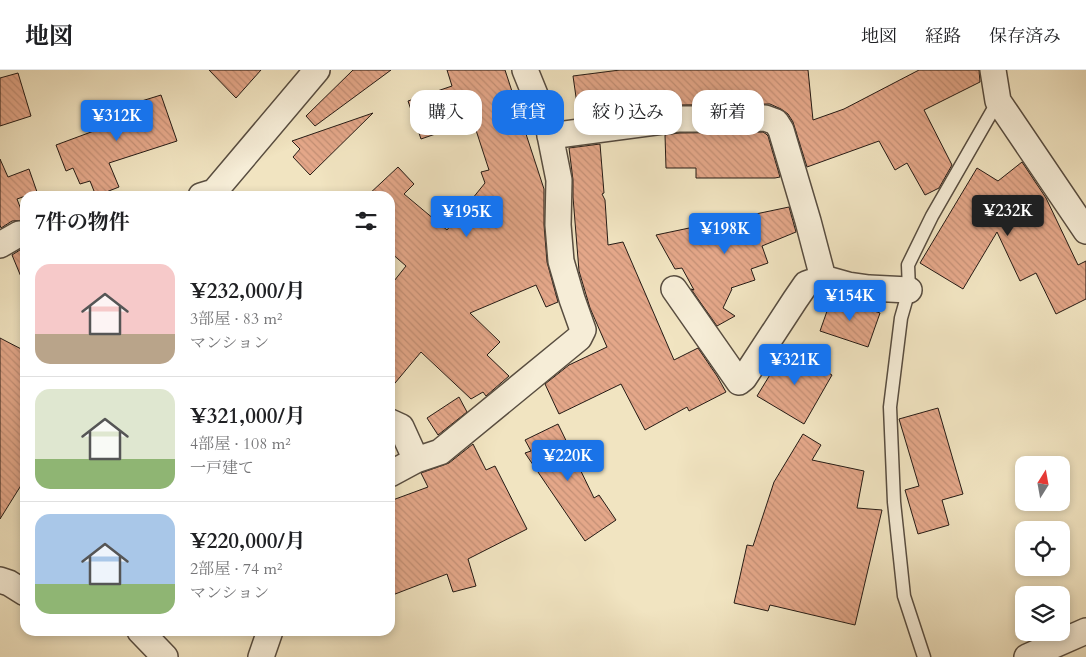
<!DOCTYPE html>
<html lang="ja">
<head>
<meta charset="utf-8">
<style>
  :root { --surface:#fff; --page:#f2f2f2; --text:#202124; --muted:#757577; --line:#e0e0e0; --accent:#1a73e8 }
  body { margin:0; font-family:Cardo,"Noto Serif JP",serif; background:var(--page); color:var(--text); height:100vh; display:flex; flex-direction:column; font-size:19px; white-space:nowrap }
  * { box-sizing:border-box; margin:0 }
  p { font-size:16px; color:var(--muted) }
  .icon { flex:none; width:28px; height:28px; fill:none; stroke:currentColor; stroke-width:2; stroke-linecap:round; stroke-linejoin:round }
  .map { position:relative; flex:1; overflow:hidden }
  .panel { position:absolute; left:20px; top:121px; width:375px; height:445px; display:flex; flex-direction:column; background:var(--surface); border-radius:15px; box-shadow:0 2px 8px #0003 }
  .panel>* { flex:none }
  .hud { position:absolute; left:410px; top:20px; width:475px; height:45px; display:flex; gap:10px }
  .needle { width:32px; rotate:11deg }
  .controls { position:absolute; left:1015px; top:386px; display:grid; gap:10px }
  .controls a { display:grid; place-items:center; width:55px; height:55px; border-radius:10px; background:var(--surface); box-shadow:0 2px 8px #0003; font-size:25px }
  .price { position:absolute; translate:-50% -42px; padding:0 11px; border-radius:5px; background:var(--accent); color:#fff; font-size:16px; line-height:32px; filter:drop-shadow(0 1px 2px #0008) }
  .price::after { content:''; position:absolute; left:50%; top:30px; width:15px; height:11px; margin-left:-8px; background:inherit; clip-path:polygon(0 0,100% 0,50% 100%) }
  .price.current { background:#222; color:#fff }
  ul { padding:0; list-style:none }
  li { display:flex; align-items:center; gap:15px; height:125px; padding:0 15px }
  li+li { border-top:1px solid var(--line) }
  li span { display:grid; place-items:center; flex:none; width:140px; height:100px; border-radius:15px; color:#555 }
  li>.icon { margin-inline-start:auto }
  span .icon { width:60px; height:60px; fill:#fffc; stroke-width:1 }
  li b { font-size:21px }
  h2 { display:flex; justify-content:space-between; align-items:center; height:60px; padding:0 15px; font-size:21px }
  .chip { padding:0 18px; border-radius:15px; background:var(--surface); box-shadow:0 2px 8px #0003; font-size:18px; line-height:45px }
  .chip.current { background:var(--accent); color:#fff }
  header { display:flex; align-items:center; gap:30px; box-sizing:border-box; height:70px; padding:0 25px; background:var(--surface); border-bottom:1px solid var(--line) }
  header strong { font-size:24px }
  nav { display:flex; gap:28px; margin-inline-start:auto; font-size:18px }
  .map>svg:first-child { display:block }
  .building { fill:url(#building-back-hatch); stroke:#251b15 }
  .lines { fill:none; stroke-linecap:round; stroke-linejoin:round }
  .lane-casing { stroke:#584d40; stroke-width:15 }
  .street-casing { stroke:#584d40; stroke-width:28 }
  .lane { stroke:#f6edd7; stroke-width:12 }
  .street { stroke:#f6edd7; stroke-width:25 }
</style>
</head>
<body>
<header>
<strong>地図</strong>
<nav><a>地図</a><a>経路</a><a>保存済み</a></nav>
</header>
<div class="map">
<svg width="1086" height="587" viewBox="0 0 1086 587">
  <defs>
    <pattern id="building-back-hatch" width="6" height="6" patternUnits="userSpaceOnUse" patternTransform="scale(1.25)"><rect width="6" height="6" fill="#e4a789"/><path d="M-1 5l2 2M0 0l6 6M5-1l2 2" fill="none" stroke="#c38f75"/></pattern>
  </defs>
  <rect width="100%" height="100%" fill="#f1e4c1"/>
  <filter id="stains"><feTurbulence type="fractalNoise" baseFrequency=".004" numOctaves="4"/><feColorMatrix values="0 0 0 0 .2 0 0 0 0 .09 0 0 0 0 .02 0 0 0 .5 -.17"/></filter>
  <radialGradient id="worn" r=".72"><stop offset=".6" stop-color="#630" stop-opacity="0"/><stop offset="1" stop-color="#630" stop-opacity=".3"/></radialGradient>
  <path class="building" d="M209,0h52l-25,28z
    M353,0h38l-76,56 -9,-10z
    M447,0h58l39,119v36l3,37 11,40 -12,5 -10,-22 -66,28 30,29 -13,13 22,21 -23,20 -3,-4 -12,7 -50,-47 -31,37v-103l16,-20 -16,-14v-56h-23l31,-29 16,17 -10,10 43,36 38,-47 -4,-11 8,-2 -16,-49 -52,18 -13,-38 44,-15z
    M620,0h188l5,50 31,-11 75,-39h60l1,12 -56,28 28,55 -13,23 -14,7 -18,-32 -12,7 -16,-29 -72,26 -14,-45 -5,-8 -7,-5 -11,-5 -94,1 -97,13 -6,-42z
    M18,3l13,43 -31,10v-48z
    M161,25l16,46 -68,22 10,24 -23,9 -6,-15 -10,3 -7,-16 -7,3 -10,-26 54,-20 -4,-13z
    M373,43l-63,62 -17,-18 7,-8 -8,-8z
    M763,62l3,2 2,2 12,41 -5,1h-79v-10h-30l-1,-33 14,-2z
    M600,74l4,49 -2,1 3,6 3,45 15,-3 51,118 24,-12 19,28 9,16 -37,19 -2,-4 -42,23 -24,-46 -62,30 -14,-30 24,-19 38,-18 -17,-39 -11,-37 -6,-74v-17l-4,-32z
    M0,89l8,18 21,-8 8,23 -20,7 8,21 -13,1 -11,7 -1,-3z
    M1022,92l24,36 32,67 8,-4v38l-30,15 -20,-41 -16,8 -23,-49 -34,57 -43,-26 57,-95 21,13z
    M789,137l7,25 -34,14 6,17 -17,6 4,11 -24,8 1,1 -9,19 12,8 -18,10 -26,-37 3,1 -12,-22 -7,1 -19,-34z
    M23,178h2l-1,36 -12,-29z
    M832,227l48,16 -12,34 -48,-16z
    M0,268l25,13v128l-25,40z
    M787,277l45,28 -28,49 -47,-28z
    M459,327l8,15 -29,23 -11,-17z
    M938,338l25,86 -21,6 7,25 -31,9 -13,-44 14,-4 -20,-67z
    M558,354l36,74 5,-3 17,25 -31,21 -60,-88 6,-2 -6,-11z
    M803,364l18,11 -9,15 52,11 -7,37 25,2 -27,115 -85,-20 -2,6 -34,-8 13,-58 6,1 21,-64z
    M473,374l13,26 9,-4 32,63 -59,30 8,27 -23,6 -6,-18 -57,22v-95l38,-14 -7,-14 28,-10z"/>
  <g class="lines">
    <g class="lane-casing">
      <path id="lane" d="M924,587l-20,-61 -10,-94 -4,-95 11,-89 8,-28 -1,-25 24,-49 66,-115"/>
    </g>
    <g class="street-casing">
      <path id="street" d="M993,0l5,31 88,130
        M550,66l128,-17h62l25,-1 11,4 5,8 27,91 15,57
        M201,126l13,-4 103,-122
        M0,175l19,-11h6
        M674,219l65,93 5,-4 51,-78 11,-16 17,-6 25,7 21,3 40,2
        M390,352l11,5 15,33 -26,14
        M416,390l24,-8 139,-114 4,-8 -11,-31 -11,-38 -3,-36 1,-45 -12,-60 -9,-18 -13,-32
        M0,510l9,3 16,10
        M140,561l25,26
        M261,587l9,-26
        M1027,587l59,-26"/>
    </g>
    <use href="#lane" class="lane"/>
    <use href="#street" class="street"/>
  </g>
  <rect width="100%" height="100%" filter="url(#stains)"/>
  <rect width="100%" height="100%" fill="url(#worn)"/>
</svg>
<div class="controls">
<a><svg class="needle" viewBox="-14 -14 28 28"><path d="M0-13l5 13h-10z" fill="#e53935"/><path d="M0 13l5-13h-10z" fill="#757577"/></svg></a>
<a><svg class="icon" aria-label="locate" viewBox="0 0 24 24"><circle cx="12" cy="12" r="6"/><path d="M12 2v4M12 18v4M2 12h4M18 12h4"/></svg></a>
<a><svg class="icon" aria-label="layers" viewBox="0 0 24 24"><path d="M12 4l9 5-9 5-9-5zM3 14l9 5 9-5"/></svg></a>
</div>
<b class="price" style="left:117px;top:72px">¥312K</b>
<b class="price current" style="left:1008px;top:167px">¥232K</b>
<b class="price" style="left:467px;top:168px">¥195K</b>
<b class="price" style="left:725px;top:185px">¥198K</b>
<b class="price" style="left:850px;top:252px">¥154K</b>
<b class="price" style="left:795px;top:316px">¥321K</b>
<b class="price" style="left:568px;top:412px">¥220K</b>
<div class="hud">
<a class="chip">購入</a>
<a class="chip current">賃貸</a>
<a class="chip">絞り込み</a>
<a class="chip">新着</a>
</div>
<section class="panel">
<h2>7件の物件<svg class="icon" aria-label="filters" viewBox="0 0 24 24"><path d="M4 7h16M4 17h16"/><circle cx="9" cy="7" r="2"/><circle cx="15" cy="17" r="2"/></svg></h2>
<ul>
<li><span style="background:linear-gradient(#f6c9c9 70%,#b9a48a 0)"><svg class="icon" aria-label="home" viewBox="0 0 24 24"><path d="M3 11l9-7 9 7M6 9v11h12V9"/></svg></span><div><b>¥232,000/月</b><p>3部屋 · 83 m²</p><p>マンション</p></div></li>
<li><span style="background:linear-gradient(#dfe7d0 70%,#8fb573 0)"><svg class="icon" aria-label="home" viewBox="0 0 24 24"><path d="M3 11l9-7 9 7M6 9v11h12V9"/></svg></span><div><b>¥321,000/月</b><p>4部屋 · 108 m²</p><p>一戸建て</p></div></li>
<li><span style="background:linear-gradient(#a9c7e8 70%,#8fb573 0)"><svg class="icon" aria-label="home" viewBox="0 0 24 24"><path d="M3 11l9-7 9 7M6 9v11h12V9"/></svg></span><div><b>¥220,000/月</b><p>2部屋 · 74 m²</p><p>マンション</p></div></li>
</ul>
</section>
</div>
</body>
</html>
